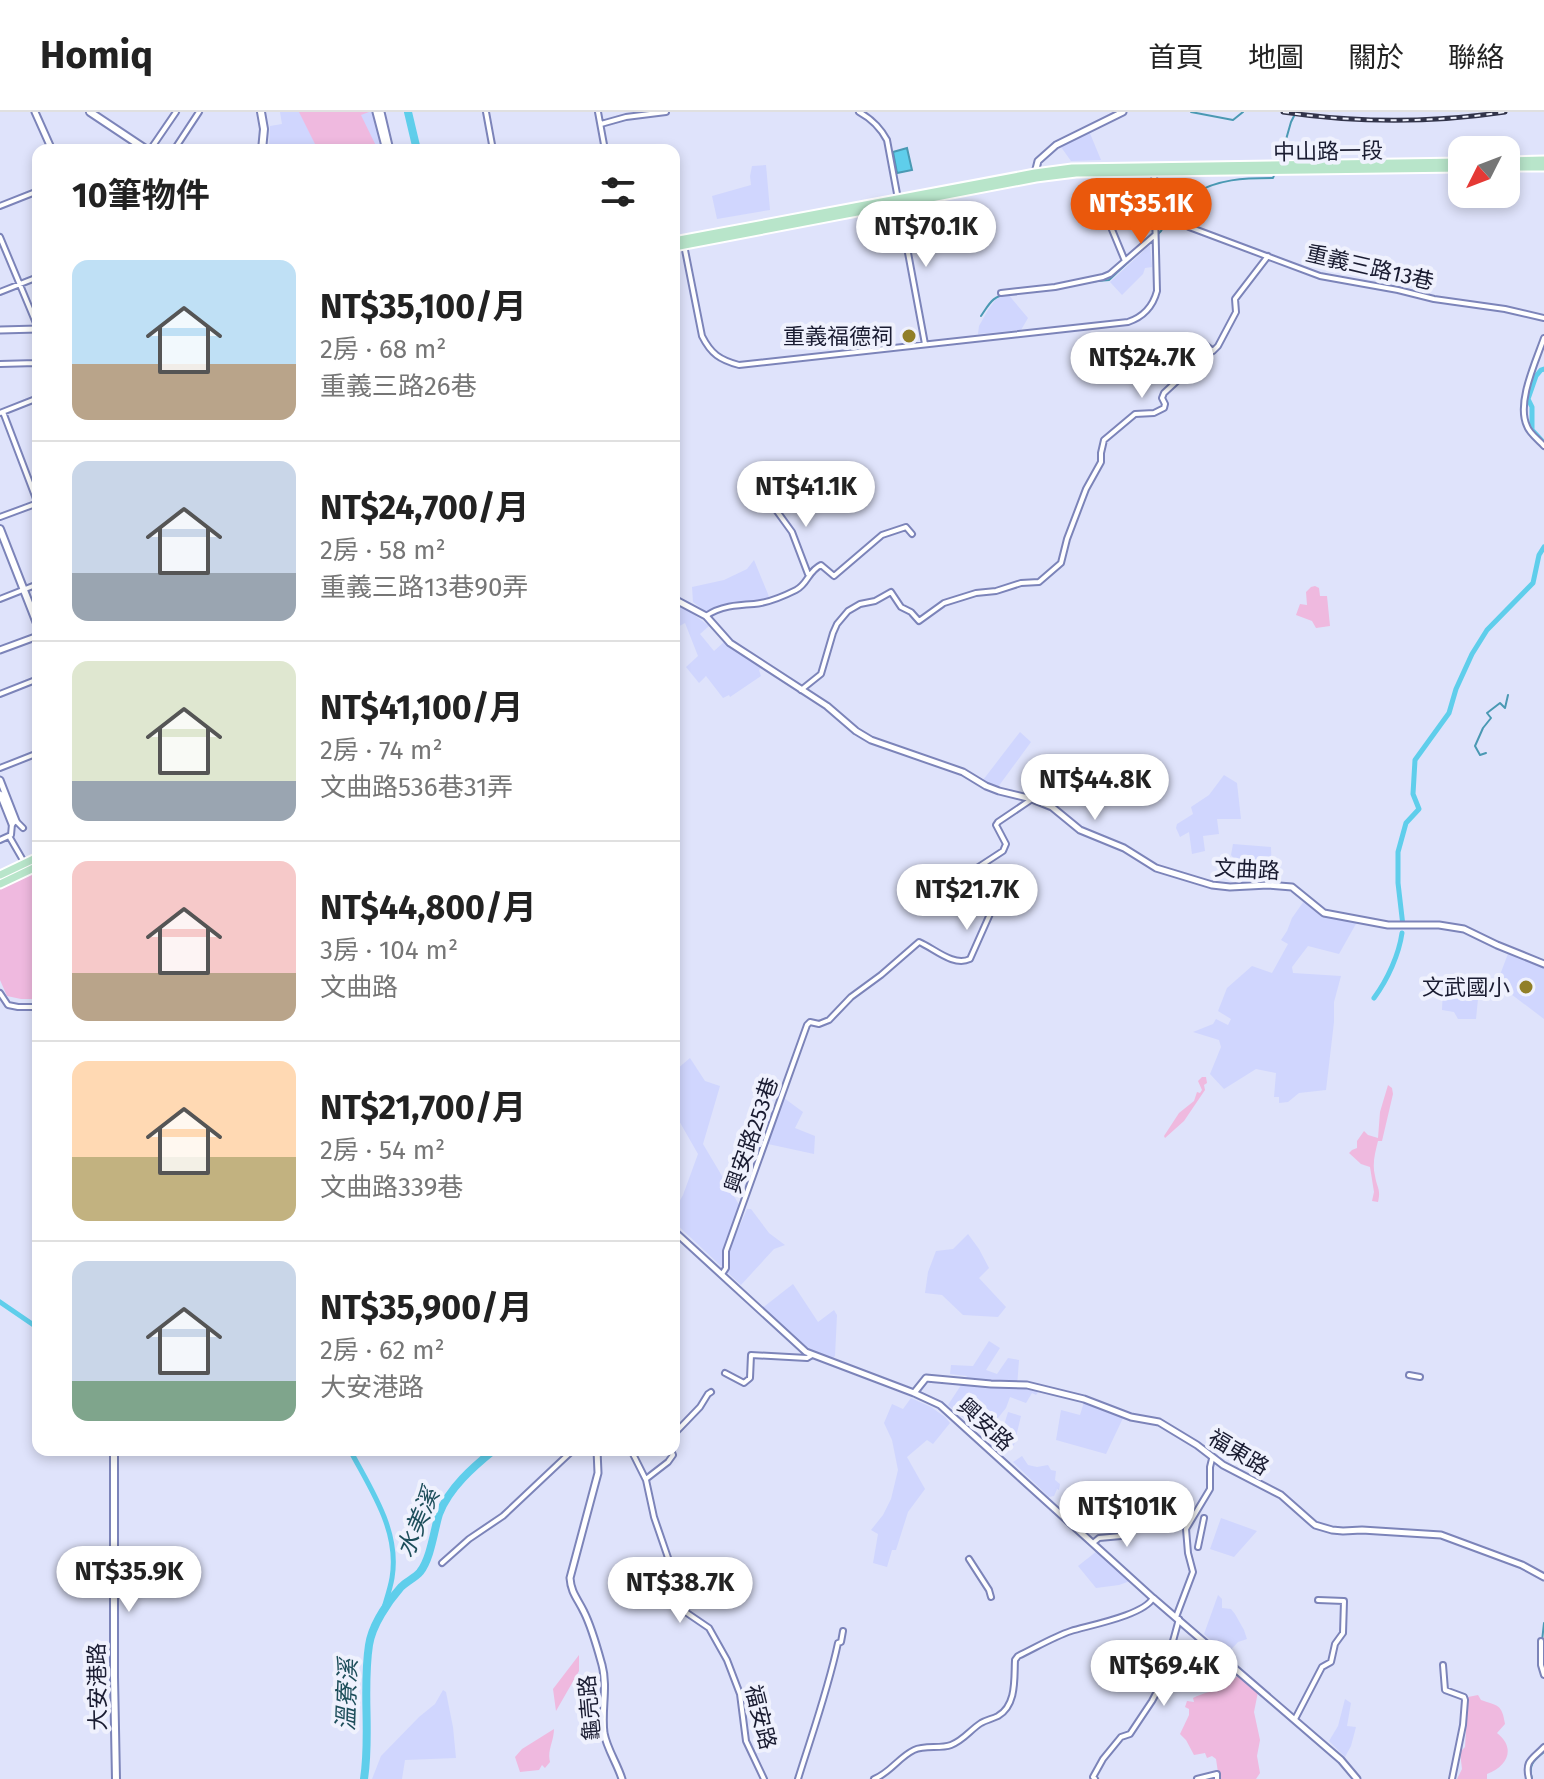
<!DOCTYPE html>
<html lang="zh-TW">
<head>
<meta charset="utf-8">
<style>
  :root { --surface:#fff; --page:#f2f2f2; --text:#222; --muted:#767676; --line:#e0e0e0; --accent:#ea580c }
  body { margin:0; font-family:"Fira Sans","Noto Sans TC",sans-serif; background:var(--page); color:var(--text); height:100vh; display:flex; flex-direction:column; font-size:30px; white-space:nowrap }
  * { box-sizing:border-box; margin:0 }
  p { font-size:26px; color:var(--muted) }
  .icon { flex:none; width:44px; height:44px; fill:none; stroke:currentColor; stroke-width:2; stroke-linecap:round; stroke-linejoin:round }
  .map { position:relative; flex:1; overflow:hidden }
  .side { position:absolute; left:32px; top:32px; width:648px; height:1312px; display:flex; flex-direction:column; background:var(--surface); border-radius:16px; box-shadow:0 4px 12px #0003 }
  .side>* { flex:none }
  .needle { width:52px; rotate:228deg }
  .buttons { position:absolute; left:1448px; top:24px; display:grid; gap:16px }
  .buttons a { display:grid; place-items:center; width:72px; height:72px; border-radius:16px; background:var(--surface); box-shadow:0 4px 12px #0003; font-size:40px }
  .price { position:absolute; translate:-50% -68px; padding:0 18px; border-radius:28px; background:#fff; color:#222; font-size:26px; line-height:52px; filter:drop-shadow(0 2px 4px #0008) }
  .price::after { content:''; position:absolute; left:50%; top:48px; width:24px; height:18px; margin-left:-12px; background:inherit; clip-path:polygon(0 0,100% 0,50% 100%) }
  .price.current { background:var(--accent); color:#fff }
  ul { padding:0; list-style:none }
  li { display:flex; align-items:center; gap:24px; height:200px; padding:0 40px }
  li+li { border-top:2px solid var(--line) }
  li span { display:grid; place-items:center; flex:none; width:224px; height:160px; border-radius:16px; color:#555 }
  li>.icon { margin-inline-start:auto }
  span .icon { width:96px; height:96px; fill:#fffc; stroke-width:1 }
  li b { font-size:34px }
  h2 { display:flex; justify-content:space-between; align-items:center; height:96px; padding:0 40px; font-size:34px }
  header { display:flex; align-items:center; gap:48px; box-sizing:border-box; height:112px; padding:0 40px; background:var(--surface); border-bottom:2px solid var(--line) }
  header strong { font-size:38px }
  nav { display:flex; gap:44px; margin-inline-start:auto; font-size:28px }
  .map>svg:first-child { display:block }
  .built { fill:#d0d6fe }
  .green { fill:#efb9df }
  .water { fill:#5fceeb; stroke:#4a99b3; stroke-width:2 }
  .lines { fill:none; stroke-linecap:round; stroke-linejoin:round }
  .stream { stroke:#4a99b3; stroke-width:2 }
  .canal { stroke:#5fceeb; stroke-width:5 }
  .river { stroke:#5fceeb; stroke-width:8 }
  .minor-casing { stroke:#7c84b9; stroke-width:8 }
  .tertiary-casing { stroke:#7c84b9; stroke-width:9 }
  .secondary-casing { stroke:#7c84b9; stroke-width:10 }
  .primary-casing { stroke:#fff; stroke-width:11 }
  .minor { stroke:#fff; stroke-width:4 }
  .tertiary { stroke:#fff; stroke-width:5 }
  .secondary { stroke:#fff; stroke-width:6 }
  .primary { stroke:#b8e5ca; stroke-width:7 }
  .rail-casing { stroke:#32344a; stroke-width:5 }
  .rail { stroke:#eff1fd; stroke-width:2; stroke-dasharray:6; stroke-linecap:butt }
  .poi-dot { fill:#917f27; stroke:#eff1fd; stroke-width:3 }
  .labels { text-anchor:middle; stroke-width:8; stroke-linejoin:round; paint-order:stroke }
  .street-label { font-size:22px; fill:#1a1c31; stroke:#eff1fd }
  .poi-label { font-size:22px; fill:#1a1c31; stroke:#eff1fd; text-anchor:end }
  .water-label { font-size:24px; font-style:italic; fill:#1d4e5a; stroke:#eff1fd }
</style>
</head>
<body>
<header>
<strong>Homiq</strong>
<nav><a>首頁</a><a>地圖</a><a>關於</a><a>聯絡</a></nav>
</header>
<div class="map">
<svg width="1544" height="1667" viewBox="0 0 1544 1667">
  <rect width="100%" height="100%" fill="#dfe3fb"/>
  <path class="built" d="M280,0h94l10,38h-115l1,-24 12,-2z
    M1089,19l12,29 -30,1 -10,-14z
    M766,53l4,45 -53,9 -5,-23 39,-11 -1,-9 2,-10z
    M1150,133l2,22 -7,1 -2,6 -21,21 -12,-13z
    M1007,181l21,25 -7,12 -43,4 1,-8 9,-16 8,-11z
    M754,448l16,39 -12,5 -23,-1 -26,11 -16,-12 -1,-15 32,-7 23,-11z
    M674,488l35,26 -9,8 14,17 10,-9 37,26 -2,2 2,6 -31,21 -1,-2 -6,3 -17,-22 -7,7 -13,-16 12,-11 -13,-33 -11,6z
    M1020,620l11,10 -33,45 -15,-7z
    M1224,663l13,8 4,36h-24l2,15 -16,2 2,15 -13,3 -3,-22 -9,5 -4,-9 1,-4 16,-10 -2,-7 18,-12z
    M1233,732l38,3 1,32 -32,3v-17l-9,-10z
    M1304,789l17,12 36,9 -18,32 -31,-8 -16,21 1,6 48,3 -7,26v20l-8,68 -27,3 -11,9 -9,1v-6h-5l2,-24 -20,-4 -32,20 -14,-15 11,-27 -2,-7 -26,-8 20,-8 3,-5 12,6 3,-6 -13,-8 9,-23 25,-22 20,7 16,-29 -7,-4 6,-9 5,-13z
    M1509,839l35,16v52l-37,-28 3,-8 -10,-8z
    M1443,876l36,1 -3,30h-18l-4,-7 -12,-2z
    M690,946l15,23 15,5 -17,58 38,64 -18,40 1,17 -2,2 -48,-45v-11l9,-16 15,-41 -24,-42v-49l3,6z
    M784,986l19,14 -8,16 20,8 -1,18 -46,-10z
    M747,1097h4l18,24 16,12 -11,4 -33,36 -14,-13 2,-22z
    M968,1122l11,15 10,19 -10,10 27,29 -8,10 -35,-2 -21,-20 -17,-2 3,-21 8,-21 17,-2z
    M793,1172l25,38 16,-12 3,5 -2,41 -5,5 -25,-11 -44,-41z
    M989,1229l11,7 -14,22 11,4 11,-16 11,2 -2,27h9l14,3 -4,5 -4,-2 -6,10 -16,-6 -4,11 -17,21 -7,-7 -6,6 -28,-23 19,-29 -17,-2 1,-9 22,1z
    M911,1286l20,9 14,10 5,6 -17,21 -6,-4 -20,17 18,32 -17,23 -12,38h-4l-5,17 -14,-4 5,-29 -7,-4 12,-15 8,-16 7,-29 -6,-30 -8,-17 8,-19 11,5z
    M1084,1290l39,16 -17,36 -50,-14 5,-30 19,5z
    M1008,1300l13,4 -7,29 -11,9 -13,-11 7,-20 7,2z
    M1022,1344l6,9 9,2 11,-2 3,5 5,1 -1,9 5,4 -1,6 -2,-1 -3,7 -5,1 -36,-35z
    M1221,1406l36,13 -23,26 -24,-8z
    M1097,1439l32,30h1l-11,4 -23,3 -18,-22z
    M1218,1483l4,4v9l9,1 4,5 9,16 3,9 -9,3 -11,12 -23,-20z
    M1220,1545l18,16 -8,9 -18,-16z
    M443,1578l3,2 7,35 3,31 -51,2 -3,19h-30l9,-23 38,-39 16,-13z
    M1345,1587l6,4 -4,23 9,1 -5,19 -6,11 -16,-16 9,-15z"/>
  <path class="green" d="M299,0h70l-8,3 17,35h-60z
    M1315,474l4,2 1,8h7l3,30 -14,2 -4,-7 -16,-6 4,-11 7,1 -1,-13 5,-5z
    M38,759v128h-17l-14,-3 -7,-16v-93z
    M1202,965h4l1,6 -3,2 1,5 -21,31 -19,17 -1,-2 15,-23 15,-12 3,-9 3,1 2,-3 -4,-9z
    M1388,973l4,3 1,6 -11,47h-4c-3,12 -6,23 -3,35 2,12 6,13 3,26l-6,-1 2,-9 -4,-25 -9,-3 -12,-11 3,-3 5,-2v-7l7,-10 4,4 10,3 2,-26z
    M579,1543v16l-23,40 -3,-22z
    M1239,1562l19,18 -4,20 6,28 -3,16 3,17 -4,6h-37l-3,-20 -4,-3 -5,2 -2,-5 -11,2 -8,-15 -6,-6 9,-19v-6l-4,-2 2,-6 7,1 -1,-4c20,-10 30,-4 46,-24z
    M1478,1583l3,5c17,6 21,4 24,24l-8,9c19,15 11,33 -10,41v5h-30l5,-10 -2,-17 5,-5 3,-50z
    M554,1617c0,12 -7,21 -4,33l-5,6 -3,-3 -3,5 -19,2 -5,-15 7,-8z"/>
  <path class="water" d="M907,36l5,22 -15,3 -4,-21z"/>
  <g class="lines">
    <path class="stream" d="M1191,0l42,8 10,-8
      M1279,52l12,-42 5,-10
      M1172,97c6,-7 13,-11 21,-15 25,-15 51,-16 80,-16l2,-5
      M1156,124l5,-5 9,-17
      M1086,170l23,-2 34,-32
      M981,204c9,-13 11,-20 28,-22
      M1486,641l-6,2 -5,-9 8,-18 8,-10 -4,-5 13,-10 5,5 3,-13
      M1542,1529l2,-18
      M1532,1667c-4,-14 1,-18 12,-27"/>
    <path class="canal" d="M1544,257l-3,1 -5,6 -8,23 4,8v23l12,13
      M1403,814l-5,-43v-31l8,-29 13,-14 -6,-15 2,-34 34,-47 7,-24 16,-35 15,-24 46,-47 6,-28 5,-8
      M1374,886c14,-19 25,-44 28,-65
      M0,1190l38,26
      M350,1338c21,40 50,81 42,128 -2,12 -7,25 -10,37"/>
    <path class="river" d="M408,0l9,38
      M364,1667c7,-44 -2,-89 5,-134 3,-20 19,-43 32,-58 6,-6 14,-9 19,-15 11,-14 14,-42 19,-58 10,-26 34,-47 55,-64"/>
    <g class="minor-casing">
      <path id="minor" d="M486,0l7,38
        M598,0l7,38
        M859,0c13,7 21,15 28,28l38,204
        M601,12l25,-7 40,-5
        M150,38l26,-38
        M174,38l25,-38
        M1156,90l8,3 25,22 131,49 78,14 36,9 71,10 39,9
        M1101,91l24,58
        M0,94l38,-15
        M0,125l38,91
        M684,133l18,91c9,18 18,24 37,29l389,-43c15,-5 25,-16 29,-31l-3,-119
        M0,180l38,-15
        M1001,181l54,-6 48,-10 7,-3 45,-39
        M1544,226c-8,23 -28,65 -17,88 2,7 12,14 17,20
        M38,227l-2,36 2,5
        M0,252l36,-1
        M3,300l35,92
        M0,301l38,-15
        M771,391l21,29 16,42
        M0,405l38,-14
        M0,487l38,-15
        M706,504c14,-10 31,-11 48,-12 13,-1 30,-8 42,-14 12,-6 12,-19 25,-25l13,11 48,-41 24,-8 6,7
        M801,578l20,-16 12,-41 4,-9 11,-13 12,-7 15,-3 16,-9 10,15 10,5 8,9 25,-18 32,-10 20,-2 25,-8 18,-1 22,-19 6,-24 19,-50 15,-27v-9l3,-13 31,-26 19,-1 10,-5 1,-4 -3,-6 2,-5 13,-12 -9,-18 1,-4 9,-8 8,8 18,-15 9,7 5,-5 18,-34 -1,-13 33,-43
        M0,582l38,-15
        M0,656l38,-15
        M9,724l15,26
        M0,728l11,-5 1,-11 4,-3 7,7
        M0,881l8,12 10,2h20
        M722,1162l4,-6v-17l81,-226 3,-3 9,2 10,-4 22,-23 30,-22 38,-33c15,6 34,25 51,17l20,-45 14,-19 -3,-5 -22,-19 -2,-3 26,-17 3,-7 -10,-19 2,-3 34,-23
        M725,1261l19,10 6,-5 1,-23 56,3 5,-3
        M1409,1263l11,2
        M674,1322l26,-27 8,-13 3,-2
        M631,1338l15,30 8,37 22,64 6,26 5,6 22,15 18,32 13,34 6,47 18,38
        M646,1367l22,-17 5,-7 -2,-5
        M1093,1431l6,-5 22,-2 5,-13
        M1198,1435l6,-29
        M969,1447l20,31 2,7
        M442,1451l27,-24 34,-23 70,-66
        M1176,1505l17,-45 -5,-19 -2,-24 24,-40v-22l2,-8
        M1541,1529v24l3,10
        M1443,1553l2,25 19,7 1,3 -2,25 -11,54
        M1295,1607l27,-52 9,-5 4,-18 8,-11 1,-32 -26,-1
        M798,1667c14,-45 30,-89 40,-136l3,-1 2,-11
        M874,1667c16,-6 25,-22 40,-29 11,-5 26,-1 37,-5 13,-5 19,-15 30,-22 5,-3 11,-4 17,-7 19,-11 16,-38 17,-56l3,-4c17,-8 35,-19 53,-25 20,-6 73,-16 82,-33
        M1095,1667l-2,-2 10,-18 18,-22 9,-3 22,-33 16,-30 5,-30 6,-22
        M1197,1667l20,-5v5
        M1529,1667c-5,-19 4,-20 15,-32"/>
    </g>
    <g class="tertiary-casing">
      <path id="tertiary" d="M35,0l17,38
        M376,0l10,38
        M381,0l9,38
        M1035,61l3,-12 18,-16 67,-33
        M0,218l38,-1
        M674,487l32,17 24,27 97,63 29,25 15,9 92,32 23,14 13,5 33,8 20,8 28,23 44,18 32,20 56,17 18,2 38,-2 24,2 32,26 64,12h51l25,4 33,16 47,19
        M0,538l38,-14
        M0,668l16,41
        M0,682l12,30
        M674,1119l132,121 108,41 26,12 213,193 188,162 16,19
        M914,1281l12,-15 65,6 36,1 57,14 47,18 28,5 38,23 26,20 58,30 34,30 17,5 11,1 19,-1 79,5 81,30 22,12
        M597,1338l1,23 -28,105c1,15 8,21 14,34 8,16 13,35 18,53 6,22 -1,45 2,68 3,16 13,30 18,46"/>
    </g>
    <g class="secondary-casing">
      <path id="secondary" d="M90,0l57,38
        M261,0l3,17 -2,21
        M0,417l38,97
        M114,1338v227l2,102"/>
    </g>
    <g class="primary-casing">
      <path id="primary" d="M1506,49l38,-1
        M1506,55h38
        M674,129l361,-68 37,-5 390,-6
        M674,135l362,-69 40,-5 386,-5
        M0,763l38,-18
        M0,772l38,-18"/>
    </g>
    <use href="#minor" class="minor"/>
    <use href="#tertiary" class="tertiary"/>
    <use href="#secondary" class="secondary"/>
    <use href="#primary" class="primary"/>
    <g class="rail-casing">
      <path id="rail" d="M1283,0c74,11 148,11 222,0"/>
    </g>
    <use href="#rail" class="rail"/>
  </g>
  <g class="poi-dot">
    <circle cx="909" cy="224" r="8"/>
    <circle cx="1526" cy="875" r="8"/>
  </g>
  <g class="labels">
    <g class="street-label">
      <text transform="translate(1328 39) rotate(-1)" y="8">中山路一段</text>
      <text transform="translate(1370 155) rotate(13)" y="8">重義三路13巷</text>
      <text transform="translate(1247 757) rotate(3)" y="8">文曲路</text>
      <text transform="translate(751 1023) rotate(-71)" y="8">興安路253巷</text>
      <text transform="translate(986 1312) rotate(42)" y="8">興安路</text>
      <text transform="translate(1239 1340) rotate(31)" y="8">福東路</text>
      <text transform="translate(97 1575) rotate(-91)" y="8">大安港路</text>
      <text transform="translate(589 1596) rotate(-95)" y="8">龜壳路</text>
      <text transform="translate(761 1605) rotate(76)" y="8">福安路</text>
    </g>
    <g class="poi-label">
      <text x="893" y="232">重義福德祠</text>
      <text x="1510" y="883">文武國小</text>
    </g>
    <g class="water-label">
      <text transform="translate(418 1411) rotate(-67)" y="8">水美溪</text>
      <text transform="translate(347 1583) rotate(-88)" y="8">溫寮溪</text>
    </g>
  </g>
</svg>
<div class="buttons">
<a><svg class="needle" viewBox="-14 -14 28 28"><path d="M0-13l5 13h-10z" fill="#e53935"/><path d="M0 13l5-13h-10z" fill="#767676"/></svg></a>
</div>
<b class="price current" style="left:1141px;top:134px">NT$35.1K</b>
<b class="price" style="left:926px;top:157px">NT$70.1K</b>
<b class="price" style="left:1142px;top:288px">NT$24.7K</b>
<b class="price" style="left:806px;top:417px">NT$41.1K</b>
<b class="price" style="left:1095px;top:710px">NT$44.8K</b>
<b class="price" style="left:967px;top:820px">NT$21.7K</b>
<b class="price" style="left:1127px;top:1437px">NT$101K</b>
<b class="price" style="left:129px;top:1502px">NT$35.9K</b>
<b class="price" style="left:680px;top:1513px">NT$38.7K</b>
<b class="price" style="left:1164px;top:1596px">NT$69.4K</b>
<section class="side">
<h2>10筆物件<svg class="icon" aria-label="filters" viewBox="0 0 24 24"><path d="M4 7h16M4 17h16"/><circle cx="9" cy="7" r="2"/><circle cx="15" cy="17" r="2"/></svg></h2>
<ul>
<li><span style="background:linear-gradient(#bfe0f5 65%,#b9a48a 0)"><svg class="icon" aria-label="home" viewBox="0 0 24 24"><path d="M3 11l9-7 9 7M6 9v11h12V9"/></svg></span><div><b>NT$35,100/月</b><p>2房 · 68 m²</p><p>重義三路26巷</p></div></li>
<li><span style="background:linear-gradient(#c9d6e8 70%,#9aa5b1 0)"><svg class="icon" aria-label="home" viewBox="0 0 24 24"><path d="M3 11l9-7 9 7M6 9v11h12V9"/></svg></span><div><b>NT$24,700/月</b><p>2房 · 58 m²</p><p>重義三路13巷90弄</p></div></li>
<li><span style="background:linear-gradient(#dfe7d0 75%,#9aa5b1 0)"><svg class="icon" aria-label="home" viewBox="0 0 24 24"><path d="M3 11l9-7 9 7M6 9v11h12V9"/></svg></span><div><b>NT$41,100/月</b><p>2房 · 74 m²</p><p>文曲路536巷31弄</p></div></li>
<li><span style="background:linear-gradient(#f6c9c9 70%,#b9a48a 0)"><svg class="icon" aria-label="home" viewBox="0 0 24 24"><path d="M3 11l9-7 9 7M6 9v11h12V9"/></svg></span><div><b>NT$44,800/月</b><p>3房 · 104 m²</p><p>文曲路</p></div></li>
<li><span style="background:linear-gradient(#ffd9b3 60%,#c2b280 0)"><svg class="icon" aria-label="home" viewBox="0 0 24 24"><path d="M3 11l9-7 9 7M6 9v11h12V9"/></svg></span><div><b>NT$21,700/月</b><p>2房 · 54 m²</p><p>文曲路339巷</p></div></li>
<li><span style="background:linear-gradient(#c9d6e8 75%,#7fa58c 0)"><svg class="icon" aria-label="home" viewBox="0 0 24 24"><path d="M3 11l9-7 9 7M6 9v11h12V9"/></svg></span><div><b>NT$35,900/月</b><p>2房 · 62 m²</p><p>大安港路</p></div></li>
</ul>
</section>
</div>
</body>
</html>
